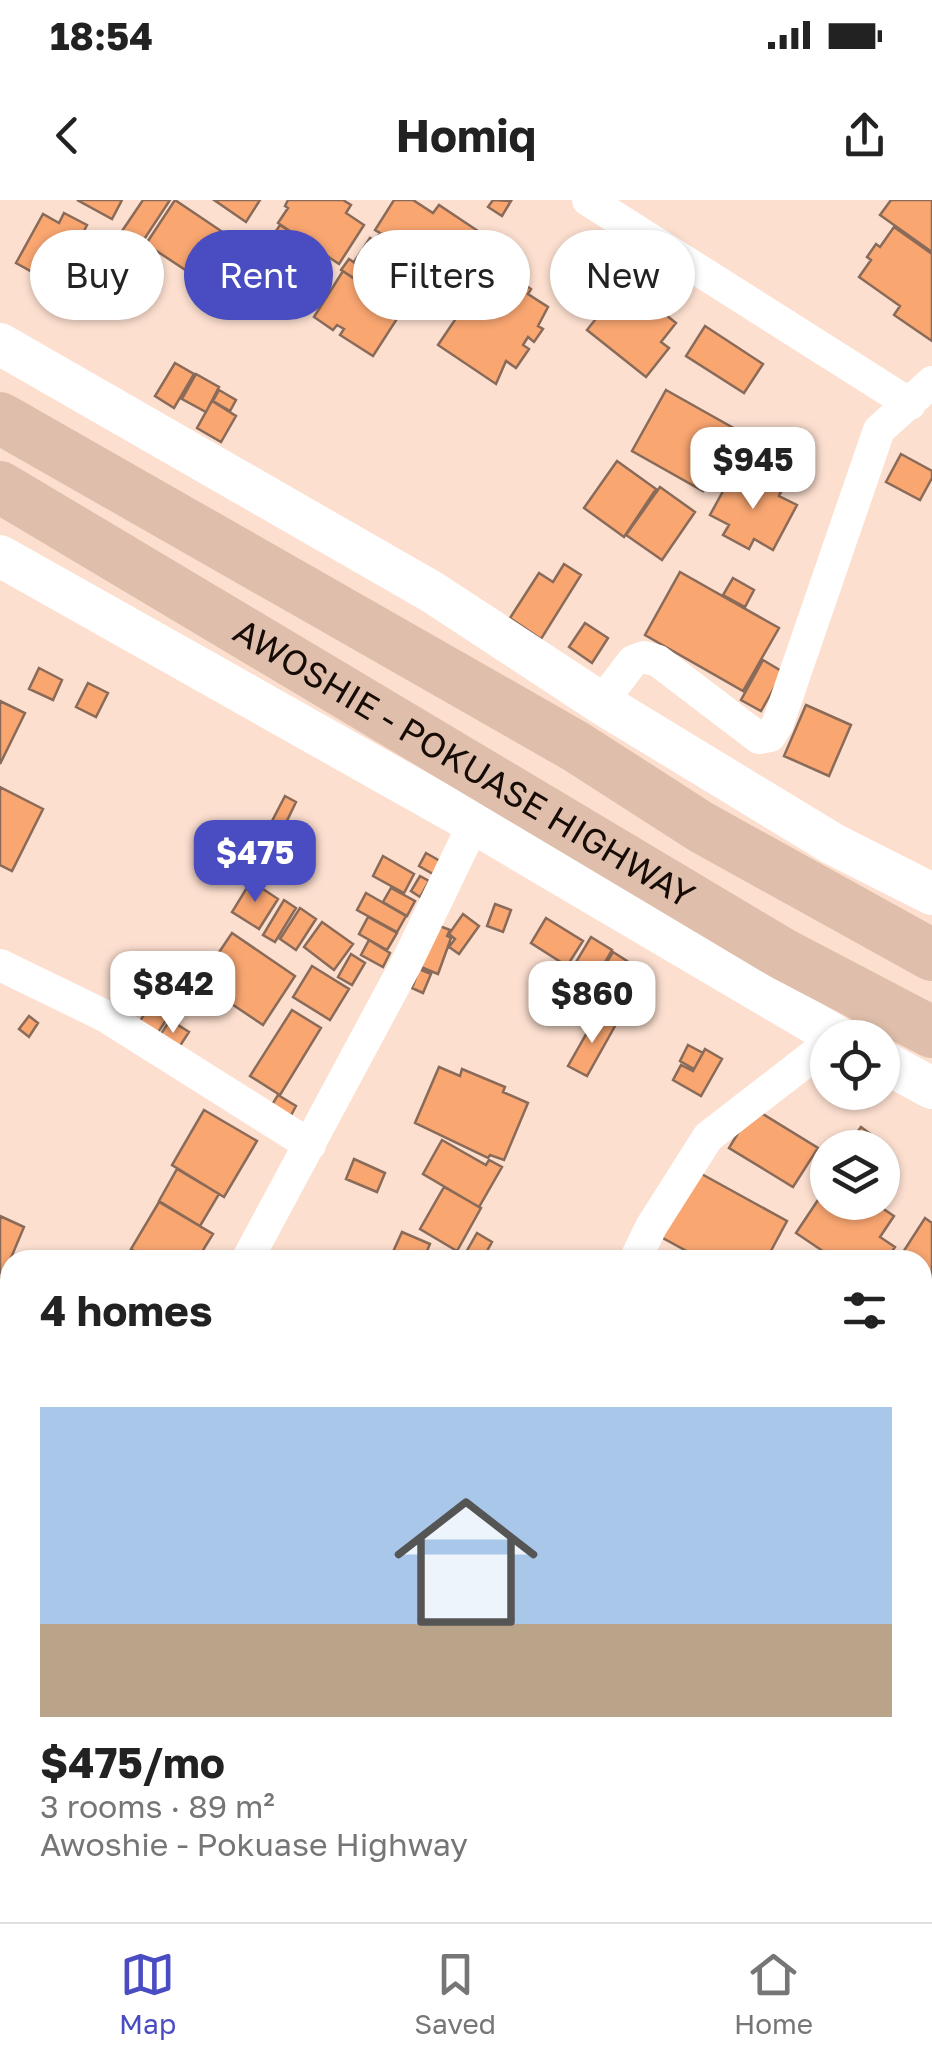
<!DOCTYPE html>
<html lang="en">
<head>
<meta charset="utf-8">
<style>
  :root { --surface:#fff; --page:#f6f6f6; --text:#222; --muted:#767676; --line:#e0e0e0; --accent:#4a4cc2 }
  body { margin:0; font-family:"Golos Text",sans-serif; background:var(--page); color:var(--text); height:100vh; display:flex; flex-direction:column; font-size:38px; white-space:nowrap }
  * { box-sizing:border-box; margin:0 }
  p { font-size:32px; color:var(--muted) }
  .icon { flex:none; width:55px; height:55px; fill:none; stroke:currentColor; stroke-width:2; stroke-linecap:round; stroke-linejoin:round }
  .map { position:relative; flex:1; overflow:hidden }
  .side { position:absolute; left:0px; top:1050px; width:932px; height:672px; display:flex; flex-direction:column; background:var(--surface); border-radius:30px 30px 0 0; box-shadow:0 2px 8px #0004 }
  .side>* { flex:none }
  .guide { position:absolute; left:30px; top:30px; width:872px; height:90px; display:flex; gap:20px }
  .buttons { position:absolute; left:810px; top:820px; display:grid; gap:20px }
  .buttons a { display:grid; place-items:center; width:90px; height:90px; border-radius:50%; background:var(--surface); box-shadow:0 2px 8px #0004; font-size:50px }
  .price { position:absolute; translate:-50% -85px; padding:0 22px; border-radius:20px; background:#fff; color:#222; font-size:32px; line-height:65px; filter:drop-shadow(0 2px 5px #0008) }
  .price::after { content:''; position:absolute; left:50%; top:60px; width:30px; height:22px; margin-left:-15px; background:inherit; clip-path:polygon(0 0,100% 0,50% 100%) }
  .price.current { background:var(--accent); color:#fff }
  ul { padding:0; list-style:none }
  li { display:grid; align-content:center; gap:20px; height:530px; padding:0 40px }
  li span { display:grid; place-items:center; height:310px; border-radius:0px; color:#555 }
  li>.icon { margin-inline-start:auto }
  span .icon { width:180px; height:180px; fill:#fffc; stroke-width:1 }
  li b { font-size:42px }
  h2 { display:flex; justify-content:space-between; align-items:center; height:120px; padding:0 40px; font-size:42px }
  .chip { padding:0 35px; border-radius:45px; background:var(--surface); box-shadow:0 2px 8px #0004; font-size:35px; line-height:90px }
  .chip.current { background:var(--accent); color:#fff }
  .status { display:flex; justify-content:space-between; align-items:center; height:70px; padding:0 50px; background:var(--surface); direction:ltr }
  .status svg { height:28px; fill:currentColor }
  header { display:flex; justify-content:space-between; align-items:center; height:130px; padding:0 40px; background:var(--surface); font-size:45px; font-weight:700 }
  .dock { display:flex; justify-content:space-around; align-items:center; height:140px; border-top:2px solid var(--line); background:var(--surface); font-size:28px; color:var(--muted) }
  .dock a { display:grid; justify-items:center; gap:5px }
  .dock .current { color:var(--accent) }
  .map>svg:first-child { display:block }
  .building { fill:#f9a671; stroke:#8a6b59; stroke-width:2.5 }
  .lines { fill:none; stroke-linecap:round; stroke-linejoin:round }
  .minor { stroke:#fff; stroke-width:32 }
  .tertiary { stroke:#fff; stroke-width:42 }
  .primary { stroke:#dfbfac; stroke-width:52 }
  .labels { text-anchor:middle; stroke-width:10; stroke-linejoin:round; paint-order:stroke }
  .street-label { font-size:35px; fill:#160b05; stroke:#fef0e7 }
</style>
</head>
<body>
<div class="status"><b>18:54</b><svg viewBox="0 0 49 12"><path d="M0 12V9h3v3zM5 12V6h3v6zM10 12V3h3v9zM15 12V0h3v12zM26 1h20v11H26zM47 4h2v5h-2z"/></svg></div>
<header><svg class="icon" aria-label="back" viewBox="0 0 24 24"><path d="M15 5l-7 7 7 7"/></svg>Homiq<svg class="icon" aria-label="share" viewBox="0 0 24 24"><path d="M12 15V3M7 8l5-5 5 5M5 13v7h14v-7"/></svg></header>
<div class="map">
<svg width="932" height="1722" viewBox="0 0 932 1722">
  <rect width="100%" height="100%" fill="#fcdfcf"/>
  <path class="building" d="M77,0h45l-10,19z
    M143,0h27l-33,50 -19,-13z
    M175,0l58,39 -22,33 -8,-6 -7,11 -50,-33z
    M214,0h46l-14,22z
    M288,0h55l8,5 -5,8 18,12 -25,39 -61,-41 10,-15 -3,-2z
    M394,0h19l20,13 6,-8 39,26 -34,51 -14,-9 -5,7 15,9 -14,21 -46,-31 5,-7 -6,-4 -5,8 -20,-14 16,-24 5,3 5,-8 -5,-3z
    M493,0l18,1 -9,15 -14,-9z
    M891,0h41v52l-52,-37z
    M64,13l23,12 -5,10 14,8 -26,50 -54,-30 27,-49 16,9z
    M280,25l23,15 -42,63 -22,-16z
    M894,27l38,27v87l-38,-26 6,-9 -41,-29 12,-17 -4,-3 9,-13 4,3z
    M300,47l17,11 -12,18 -17,-11z
    M349,59l32,22 -7,11 -33,-22z
    M343,71l18,12 -3,4 44,24 -29,45 -33,-21 4,-6 -7,-4 -4,5 -19,-13z
    M511,75l20,14 -3,5 20,13 -10,19 5,3 -9,13 -6,-5 -5,8 6,4 -13,19 -10,-7 -10,23 -58,-39 46,-68 14,9z
    M625,82l51,41 -15,19 8,6 -23,29 -59,-47z
    M705,126l58,38 -19,29 -58,-37z
    M175,163l19,11 -20,34 -19,-12z
    M196,174l23,13 -13,25 -24,-13z
    M219,190l17,10 -6,11 -17,-10z
    M666,190l71,40 -34,61 -71,-40z
    M212,201l24,15 -15,26 -24,-14z
    M901,254l31,17v7l-12,22 -34,-18z
    M617,261l39,28 -32,48 -40,-29z
    M734,271l47,21 -2,4 18,9 -24,45 -19,-11 -5,10 -26,-14 6,-10 -19,-10z
    M660,287l35,25 -33,48 -36,-25z
    M564,364l17,11 -40,64 -31,-21 29,-45 14,9z
    M680,372l99,56 -36,63 -98,-56z
    M733,378l21,12 -9,17 -22,-12z
    M585,423l23,15 -16,25 -23,-16z
    M763,460l20,12 -22,39 -20,-11z
    M39,468l23,12 -9,20 -24,-11z
    M88,483l20,10 -12,24 -20,-10z
    M0,501l25,12 -25,51z
    M806,505l45,20 -22,51 -45,-20z
    M0,587l43,22 -31,62 -12,-6z
    M285,596l11,6 -14,29 -12,-6z
    M267,636l14,8 -17,29 -14,-9z
    M426,653l14,8 -7,13 -14,-8z
    M383,656l31,18 -10,19 -31,-17z
    M420,676l9,5 -9,16 -9,-6z
    M251,681l27,18 -19,30 -27,-17z
    M391,688l24,13 -8,15 -24,-14z
    M366,693l40,23 -9,16 -40,-22z
    M284,700l12,8 -21,34 -12,-7z
    M495,704l16,6 -8,22 -16,-6z
    M300,708l16,11 -20,31 -16,-11z
    M463,714l16,12 -20,28 -10,-7 6,-8 -6,-5z
    M368,717l29,16 -10,17 -28,-16z
    M546,718l37,23 -16,25 -36,-23z
    M322,722l31,22 -19,26 -30,-23z
    M437,725l13,5 -3,6 4,2 -13,36 -17,-7z
    M232,733l63,43 -32,49 -64,-43z
    M591,737l21,13 -15,26 -21,-14z
    M369,740l21,13 -7,14 -22,-12z
    M613,752l14,9 -16,27 -15,-8z
    M351,754l14,9 -13,22 -14,-8z
    M312,766l37,23 -19,31 -37,-23z
    M625,768l16,9 -11,22 -17,-9z
    M419,769l12,5 -8,19 -11,-5z
    M153,800l19,11 -17,26 -18,-11z
    M292,810l29,18 -41,67 -30,-19z
    M597,815l18,11 -28,50 -19,-10z
    M29,816l9,7 -9,14 -10,-8z
    M170,820l19,12 -13,20 -19,-12z
    M688,845l15,8 -9,16 -14,-8z
    M705,849l17,10 -21,37 -28,-16 8,-15 12,6z
    M439,867l21,9 2,-7 43,18 -2,5 25,11 -24,57 -14,-5 -2,3 -73,-35z
    M278,895l18,11 -7,13 -19,-11z
    M753,908l65,40 -25,39 -64,-39z
    M204,910l53,31 -33,56 -52,-32z
    M861,927l19,14 -4,7h-20l-7,-5z
    M442,940l44,25 3,-5 13,7 -23,40 -56,-33z
    M354,959l31,14 -8,19 -31,-13z
    M177,969l42,25 -19,32 -41,-25z
    M698,972l89,49 -21,39h-63l-42,-23z
    M828,985v17h45l21,14 -14,21 15,10 -9,13 -18,-4 -3,4h-29l-40,-27z
    M444,987l37,21 -24,43 -37,-22z
    M159,1002l54,32 -16,26h-49l-17,-11z
    M0,1016l24,11 -24,57z
    M925,1018l7,5v61l-10,14v-38h-24z
    M402,1032l28,12 -7,16h-17l-14,-6z
    M477,1033l15,9 -10,18 -17,-6z
    M10,1124v44l-4,8 -6,-3v-29z
    M922,1126l10,6v46l-10,14z
    M0,1175l10,5 -8,19 -2,-1z
    M0,1373l10,7v23l-6,9 6,4 -10,15z
    M0,1643l10,8v35l-5,7 -5,-4z
    M922,1708l10,4v10h-39l4,-10h25z
    M129,1712h30l10,10h-48z
    M513,1712h44l11,10h-63z
    M771,1712h37l-7,10h-17z
    M861,1712h34l-4,10h-34z"/>
  <g class="lines">
    <path class="minor" d="M588,0l322,204
      M601,503l32,-42 11,-4 14,4 101,77 11,-2 8,-13 101,-293 53,-48
      M0,765l105,51 205,129
      M247,1060l159,-296 68,-141
      M635,1060l16,-33 57,-90 120,-93
      M0,1217l10,5
      M922,1307l10,7
      M0,1464l10,-3
      M922,1575l10,-19
      M922,1661l10,4
      M322,1712l12,10
      M823,1722l7,-10"/>
    <path class="tertiary" d="M0,144l432,248 169,111 232,141 99,50
      M0,356l474,267 365,215
      M882,861l50,27"/>
    <g class="primary">
      <path d="M0,218l575,328 126,81 231,128"/>
      <path id="s1" d="M0,287l783,467 149,78"/>
    </g>
  </g>
  <g class="labels">
    <g class="street-label">
      <text dy="12" stroke="none"><textPath href="#s1" startOffset="540">AWOSHIE - POKUASE HIGHWAY</textPath></text>
    </g>
  </g>
</svg>
<div class="buttons">
<a><svg class="icon" aria-label="locate" viewBox="0 0 24 24"><circle cx="12" cy="12" r="6"/><path d="M12 2v4M12 18v4M2 12h4M18 12h4"/></svg></a>
<a><svg class="icon" aria-label="layers" viewBox="0 0 24 24"><path d="M12 4l9 5-9 5-9-5zM3 14l9 5 9-5"/></svg></a>
</div>
<b class="price" style="left:753px;top:312px">$945</b>
<b class="price current" style="left:255px;top:705px">$475</b>
<b class="price" style="left:173px;top:836px">$842</b>
<b class="price" style="left:592px;top:846px">$860</b>
<div class="guide">
<a class="chip">Buy</a>
<a class="chip current">Rent</a>
<a class="chip">Filters</a>
<a class="chip">New</a>
</div>
<section class="side">
<h2>4 homes<svg class="icon" aria-label="filters" viewBox="0 0 24 24"><path d="M4 7h16M4 17h16"/><circle cx="9" cy="7" r="2"/><circle cx="15" cy="17" r="2"/></svg></h2>
<ul>
<li><span style="background:linear-gradient(#a9c7e8 70%,#b9a48a 0)"><svg class="icon" aria-label="home" viewBox="0 0 24 24"><path d="M3 11l9-7 9 7M6 9v11h12V9"/></svg></span><div><b>$475/mo</b><p>3 rooms · 89 m²</p><p>Awoshie - Pokuase Highway</p></div></li>
</ul>
</section>
</div>
<nav class="dock">
<a class="current"><svg class="icon" aria-label="map" viewBox="0 0 24 24"><path d="M3 6l6-2 6 2 6-2v14l-6 2-6-2-6 2zM9 4v14M15 6v14"/></svg>Map</a>
<a><svg class="icon" aria-label="saved" viewBox="0 0 24 24"><path d="M7 4h10v16l-5-4-5 4z"/></svg>Saved</a>
<a><svg class="icon" aria-label="home" viewBox="0 0 24 24"><path d="M3 11l9-7 9 7M6 9v11h12V9"/></svg>Home</a>
</nav>
</body>
</html>
